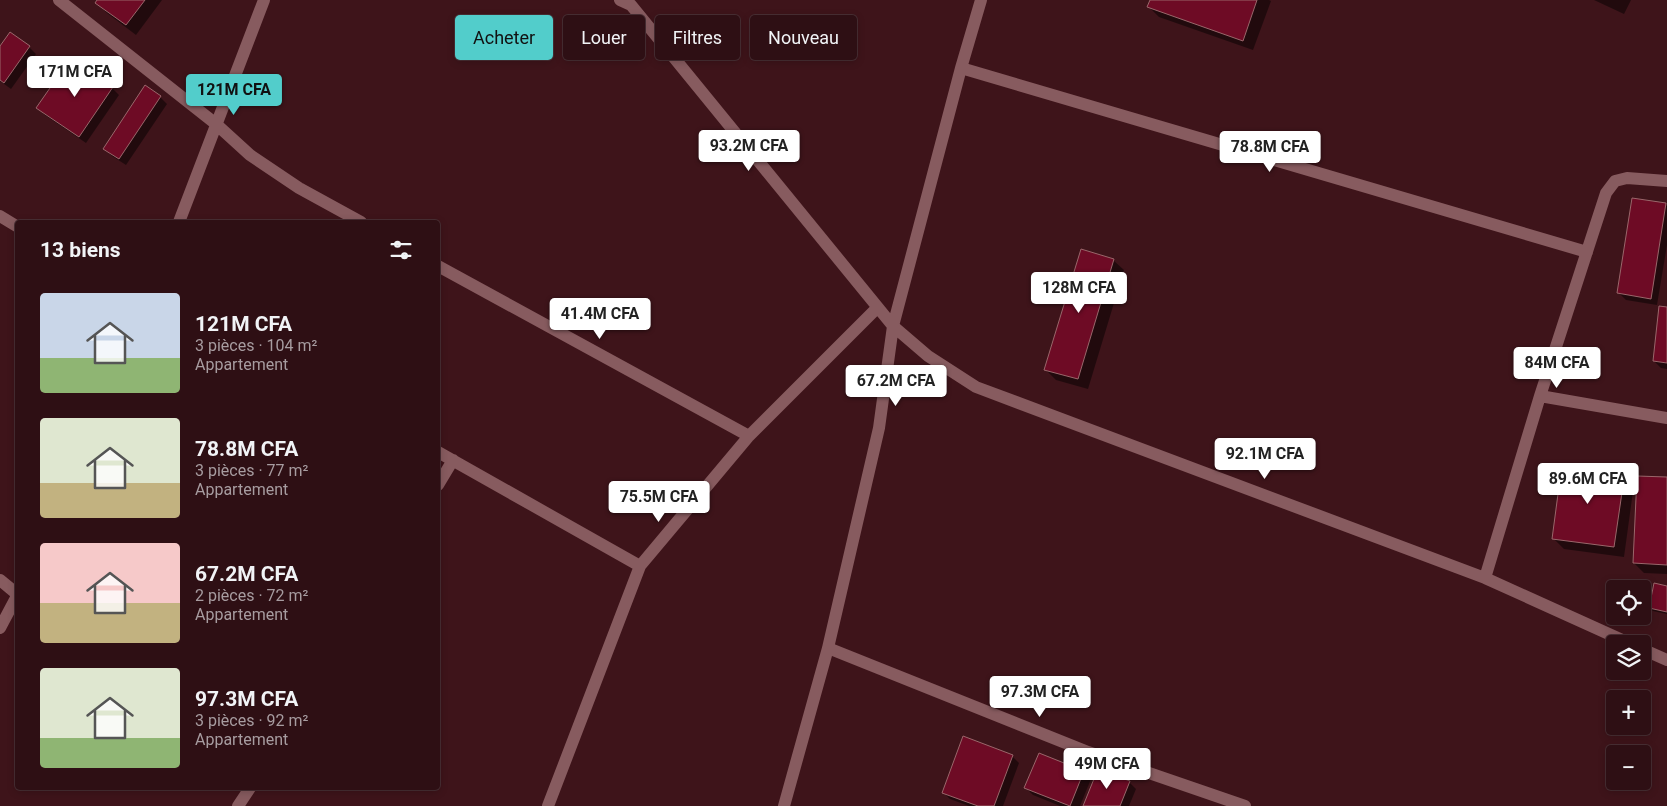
<!DOCTYPE html>
<html lang="fr">
<head>
<meta charset="utf-8">
<style>
  :root { --surface:#2e0f14; --page:#36181d; --text:#f1f3f6; --muted:#a79ca0; --line:#492f34; --accent:#52cdcb }
  body { margin:0; font-family:Roboto,sans-serif; background:var(--page); color:var(--text); height:100vh; display:flex; flex-direction:column; font-size:19px; white-space:nowrap }
  * { box-sizing:border-box; margin:0 }
  p { font-size:16px; color:var(--muted) }
  .icon { flex:none; width:28px; height:28px; fill:none; stroke:currentColor; stroke-width:2; stroke-linecap:round; stroke-linejoin:round }
  .map { position:relative; flex:1; overflow:hidden }
  .panel { position:absolute; left:15px; top:220px; width:425px; height:570px; display:flex; flex-direction:column; background:var(--surface); border-radius:5px; box-shadow:0 2px 8px #0003,0 0 0 1px var(--line) }
  .panel>* { flex:none }
  .banner { position:absolute; left:455px; top:15px; width:475px; height:45px; display:flex; gap:10px }
  .tools { position:absolute; left:1606px; top:580px; display:grid; gap:10px }
  .tools a { display:grid; place-items:center; width:45px; height:45px; border-radius:5px; background:var(--surface); box-shadow:0 2px 8px #0003,0 0 0 1px var(--line); font-size:25px }
  .price { position:absolute; translate:-50% -42px; padding:0 11px; border-radius:5px; background:#fff; color:#222; font-size:16px; line-height:32px; filter:drop-shadow(0 1px 2px #0008) }
  .price::after { content:''; position:absolute; left:50%; top:30px; width:15px; height:11px; margin-left:-8px; background:inherit; clip-path:polygon(0 0,100% 0,50% 100%) }
  .price.selected { background:var(--accent); color:#111 }
  ul { padding:0; list-style:none }
  li { display:flex; align-items:center; gap:15px; height:125px; padding:0 25px }
  li span { display:grid; place-items:center; flex:none; width:140px; height:100px; border-radius:5px; color:#555 }
  li>.icon { margin-inline-start:auto }
  span .icon { width:60px; height:60px; fill:#fffc; stroke-width:1 }
  li b { font-size:21px }
  h2 { display:flex; justify-content:space-between; align-items:center; height:60px; padding:0 25px; font-size:21px }
  .pill { padding:0 18px; border-radius:5px; background:var(--surface); box-shadow:0 2px 8px #0003,0 0 0 1px var(--line); font-size:18px; line-height:45px }
  .pill.selected { background:var(--accent); color:#111 }
  .map>svg:first-child { display:block }
  .shadow { fill:#0007 }
  .building { fill:#6e0b25; stroke:#9a676b }
  .lines { fill:none; stroke-linecap:round; stroke-linejoin:round }
  .minor { stroke:#875b5f; stroke-width:12 }
</style>
</head>
<body>
<div class="map">
<svg width="1667" height="806" viewBox="0 0 1667 806">
  <rect width="100%" height="100%" fill="#3e141a"/>
  <path class="shadow" d="M99,0h63l-26,35 -29,-22 -10,-10z
    M1151,0h118l2,1 -18,49 -94,-33 -10,-10z
    M1594,0h37l-7,14z
    M29,47l7,7 -25,35 -11,-8v-33z
    M112,88l7,7 -33,48 -41,-28 -7,-7z
    M160,97l7,7 -41,61 -14,-9 -7,-7z
    M1665,205l2,1v39l-10,60 -31,-5 -7,-7z
    M1113,260l11,10 -36,119 -32,-9 -11,-11z
    M1667,308v61l-6,-1 -7,-7z
    M1624,473l10,11 -10,73 -60,-8 -11,-11z
    M1667,479v95l-23,-1 -10,-10z
    M1667,587v27l-14,-3 -3,-3z
    M1040,754l44,18 7,7 -11,27h-20l-27,-11 -7,-7z
    M1012,756l7,7 -16,43h-34l-19,-7 -7,-7z
    M1129,782l7,7 -7,17h-45z"/>
  <path class="building" d="M97,0h48l-19,25 -31,-22z
    M1150,0h107l-14,41 -96,-34z
    M10,32l20,14 -26,37 -4,-3v-34z
    M71,58l42,29 -34,50 -43,-29z
    M145,85l16,11 -42,63 -16,-10z
    M1632,198l34,5 -15,96 -34,-6z
    M1081,249l33,10 -36,120 -34,-9z
    M1659,306l8,1v56l-14,-2z
    M1562,464l63,8 -11,75 -62,-8z
    M1637,476l30,1v88l-34,-2z
    M1654,583l13,3v26l-18,-4z
    M963,736l50,19 -19,51h-16l-36,-13z
    M1039,753l45,18 -14,35 -46,-18z
    M1098,769l32,12 -10,25h-37z"/>
  <g class="lines">
    <path class="minor" d="M59,0l157,124 34,31 49,33 62,34
      M620,0l11,5 262,321 35,30 48,31 509,191 146,66
      M961,68l626,184
      M0,216l18,11
      M179,222l85,-222
      M438,266l311,170
      M1540,396l127,22
      M438,452l202,114
      M438,485l15,-25
      M1485,578l55,-182 66,-203 9,-12 12,-3 40,3
      M0,580l17,14
      M0,628l18,-34
      M828,648l260,104 157,54
      M1642,649l25,11
      M238,806l12,-18
      M548,806l92,-240 109,-130 128,-128
      M784,806l44,-158 51,-220 14,-102 68,-258 20,-68"/>
  </g>
</svg>
<div class="tools">
<a><svg class="icon" aria-label="locate" viewBox="0 0 24 24"><circle cx="12" cy="12" r="6"/><path d="M12 2v4M12 18v4M2 12h4M18 12h4"/></svg></a>
<a><svg class="icon" aria-label="layers" viewBox="0 0 24 24"><path d="M12 4l9 5-9 5-9-5zM3 14l9 5 9-5"/></svg></a>
<a>+</a>
<a>−</a>
</div>
<b class="price" style="left:75px;top:98px">171M CFA</b>
<b class="price selected" style="left:234px;top:116px">121M CFA</b>
<b class="price" style="left:749px;top:172px">93.2M CFA</b>
<b class="price" style="left:1270px;top:173px">78.8M CFA</b>
<b class="price" style="left:1079px;top:314px">128M CFA</b>
<b class="price" style="left:600px;top:340px">41.4M CFA</b>
<b class="price" style="left:1557px;top:389px">84M CFA</b>
<b class="price" style="left:896px;top:407px">67.2M CFA</b>
<b class="price" style="left:1265px;top:480px">92.1M CFA</b>
<b class="price" style="left:1588px;top:505px">89.6M CFA</b>
<b class="price" style="left:659px;top:523px">75.5M CFA</b>
<b class="price" style="left:1040px;top:718px">97.3M CFA</b>
<b class="price" style="left:1107px;top:790px">49M CFA</b>
<div class="banner">
<a class="pill selected">Acheter</a>
<a class="pill">Louer</a>
<a class="pill">Filtres</a>
<a class="pill">Nouveau</a>
</div>
<section class="panel">
<h2>13 biens<svg class="icon" aria-label="filters" viewBox="0 0 24 24"><path d="M4 7h16M4 17h16"/><circle cx="9" cy="7" r="2"/><circle cx="15" cy="17" r="2"/></svg></h2>
<ul>
<li><span style="background:linear-gradient(#c9d6e8 65%,#8fb573 0)"><svg class="icon" aria-label="home" viewBox="0 0 24 24"><path d="M3 11l9-7 9 7M6 9v11h12V9"/></svg></span><div><b>121M CFA</b><p>3 pièces · 104 m²</p><p>Appartement</p></div></li>
<li><span style="background:linear-gradient(#dfe7d0 65%,#c2b280 0)"><svg class="icon" aria-label="home" viewBox="0 0 24 24"><path d="M3 11l9-7 9 7M6 9v11h12V9"/></svg></span><div><b>78.8M CFA</b><p>3 pièces · 77 m²</p><p>Appartement</p></div></li>
<li><span style="background:linear-gradient(#f6c9c9 60%,#c2b280 0)"><svg class="icon" aria-label="home" viewBox="0 0 24 24"><path d="M3 11l9-7 9 7M6 9v11h12V9"/></svg></span><div><b>67.2M CFA</b><p>2 pièces · 72 m²</p><p>Appartement</p></div></li>
<li><span style="background:linear-gradient(#dfe7d0 70%,#8fb573 0)"><svg class="icon" aria-label="home" viewBox="0 0 24 24"><path d="M3 11l9-7 9 7M6 9v11h12V9"/></svg></span><div><b>97.3M CFA</b><p>3 pièces · 92 m²</p><p>Appartement</p></div></li>
</ul>
</section>
</div>
</body>
</html>
